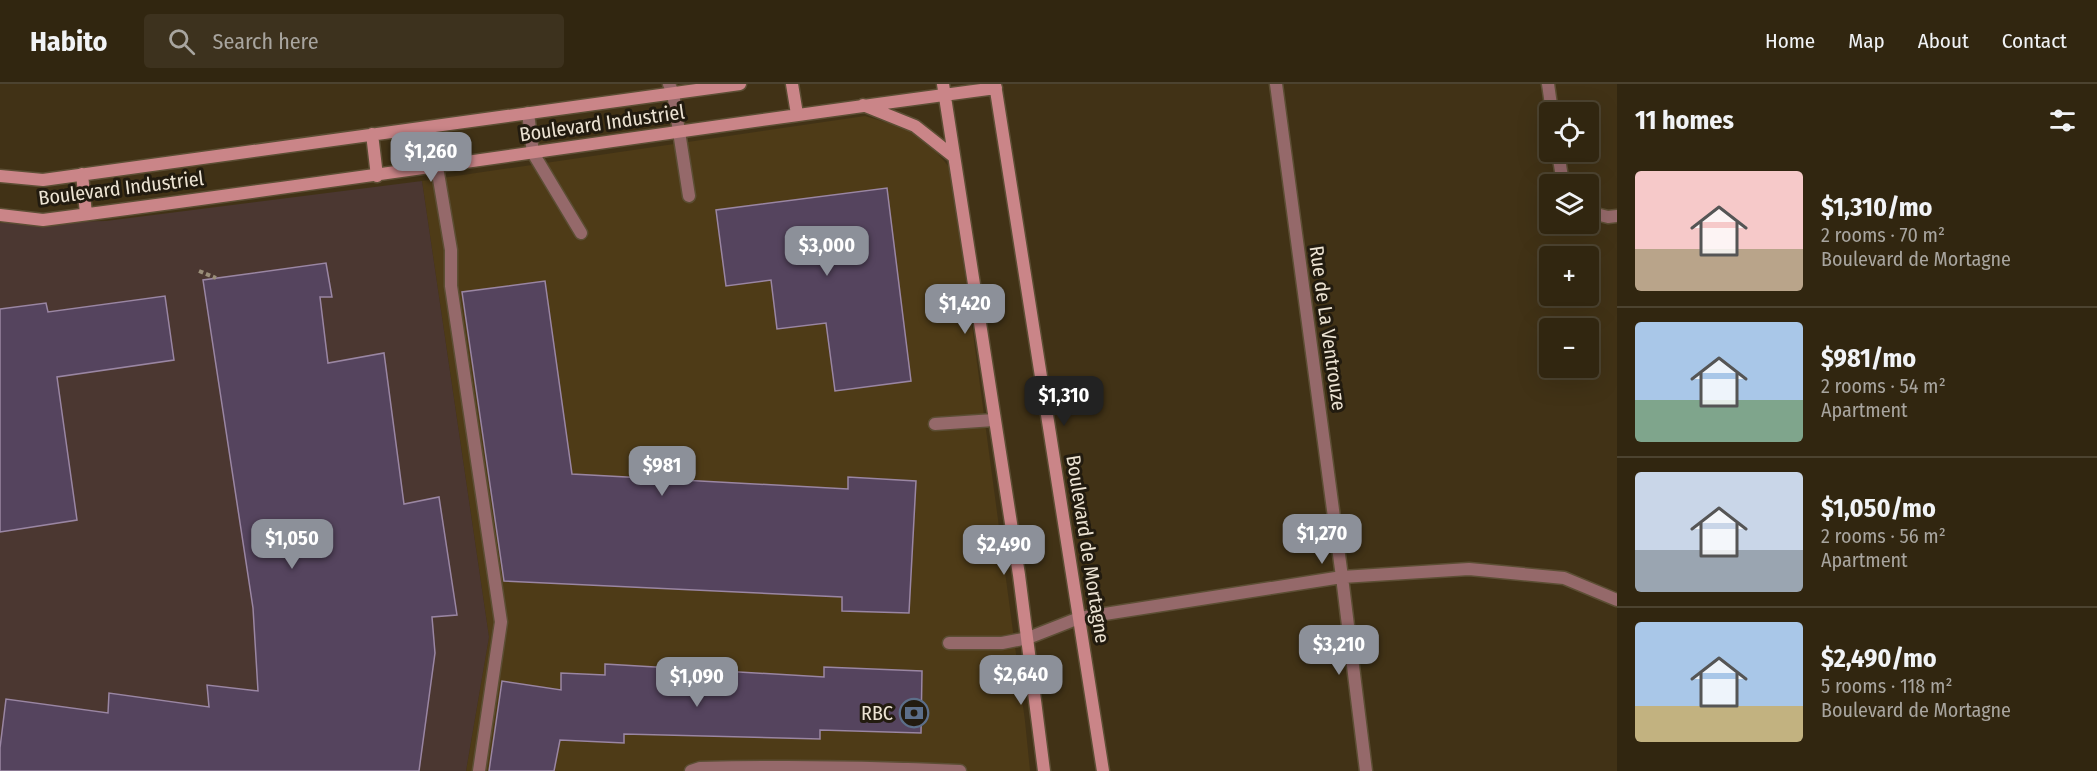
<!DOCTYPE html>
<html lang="en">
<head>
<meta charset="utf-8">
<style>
  :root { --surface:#312610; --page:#3d321e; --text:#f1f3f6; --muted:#a8a59f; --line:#4c4330; --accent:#8c9099 }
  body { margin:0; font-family:"Fira Sans Condensed",sans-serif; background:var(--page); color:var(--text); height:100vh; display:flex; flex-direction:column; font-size:22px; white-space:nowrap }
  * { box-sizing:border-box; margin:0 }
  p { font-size:20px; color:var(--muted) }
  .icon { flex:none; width:33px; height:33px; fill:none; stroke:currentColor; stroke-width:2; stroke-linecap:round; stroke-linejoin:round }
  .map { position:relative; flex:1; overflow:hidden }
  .sheet { display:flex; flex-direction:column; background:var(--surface); width:480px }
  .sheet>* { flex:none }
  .tools { position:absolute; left:1539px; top:18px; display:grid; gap:12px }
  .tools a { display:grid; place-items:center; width:60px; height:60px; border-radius:6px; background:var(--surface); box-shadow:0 6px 24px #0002,0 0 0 2px var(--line); font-size:30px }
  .price { position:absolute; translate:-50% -51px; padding:0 14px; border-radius:12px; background:var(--accent); color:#fff; font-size:20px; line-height:39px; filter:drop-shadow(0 2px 3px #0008) }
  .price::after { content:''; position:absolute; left:50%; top:36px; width:18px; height:14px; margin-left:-9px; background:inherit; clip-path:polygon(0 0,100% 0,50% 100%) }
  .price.selected { background:#222; color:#fff }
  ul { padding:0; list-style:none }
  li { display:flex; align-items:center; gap:18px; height:150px; padding:0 18px }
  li+li { border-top:2px solid var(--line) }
  li span { display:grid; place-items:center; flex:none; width:168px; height:120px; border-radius:6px; color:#555 }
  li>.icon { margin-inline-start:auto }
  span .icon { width:72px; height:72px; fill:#fffc; stroke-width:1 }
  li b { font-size:26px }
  h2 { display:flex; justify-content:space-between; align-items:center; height:72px; padding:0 18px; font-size:26px }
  header { display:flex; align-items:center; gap:36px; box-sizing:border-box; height:84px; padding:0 30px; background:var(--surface); border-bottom:2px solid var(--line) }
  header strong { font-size:28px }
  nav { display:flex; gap:33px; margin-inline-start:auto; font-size:21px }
  .search { width:420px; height:54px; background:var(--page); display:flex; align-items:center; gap:15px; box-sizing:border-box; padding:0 21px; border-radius:6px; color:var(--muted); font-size:22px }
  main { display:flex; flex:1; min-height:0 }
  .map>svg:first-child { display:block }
  .built { fill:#4e3b17 }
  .industrial { fill:#4b3731 }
  .building { fill:#55445e; stroke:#9a86a3; stroke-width:1.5 }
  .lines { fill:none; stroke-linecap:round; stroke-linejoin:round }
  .lane-casing { stroke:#5c4e34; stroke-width:15 }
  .street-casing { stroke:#5c4e34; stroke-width:15 }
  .secondary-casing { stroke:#5c4e34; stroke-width:15 }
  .path { stroke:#9a8e79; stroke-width:4; stroke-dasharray:4.5 3; stroke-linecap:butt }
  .lane { stroke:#95696a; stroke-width:12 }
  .street { stroke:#95696a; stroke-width:12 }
  .secondary { stroke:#ca8588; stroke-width:12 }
  .labels { text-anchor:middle; stroke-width:6; stroke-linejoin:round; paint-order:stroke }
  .street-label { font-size:20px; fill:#ece3d3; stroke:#221b0f }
  .poi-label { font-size:20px; fill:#ece3d3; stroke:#221b0f; text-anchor:end }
</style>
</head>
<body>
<header>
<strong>Habito</strong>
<div class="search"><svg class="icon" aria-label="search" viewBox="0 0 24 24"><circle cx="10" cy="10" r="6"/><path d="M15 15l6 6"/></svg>Search here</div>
<nav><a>Home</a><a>Map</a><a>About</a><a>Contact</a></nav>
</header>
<main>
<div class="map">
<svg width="1617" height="687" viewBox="0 0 1617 687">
  <rect width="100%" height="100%" fill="#413216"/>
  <path class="built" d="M865,32l43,13 17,10 26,30 74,552 5,50h-564l23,-134 -67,-456z"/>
  <path class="industrial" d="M422,97l67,456 -23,134h-466v-548l106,-2z"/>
  <path class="building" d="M887,104l24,193 -76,10 -9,-68 -49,6 -6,-49 -45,6 -10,-76z
    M326,179l6,34h-12l8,66 56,-10 20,151 35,-7 18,118 -25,2 3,36 -16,118h-419v-23l6,-49 102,14 1,-20 100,14 -2,-22 51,6 -5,-83 -50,-328z
    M545,197l27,193 276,15v-12l68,4 -7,132 -67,-2v-14l-338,-16 -42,-289z
    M165,212l9,64 -117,17 20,143 -77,12v-223l46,-6 2,9z
    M605,580l219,13v-10l98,4 -1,62 -101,-3v9l-196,-5v9l-64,-3 -6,31h-65l13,-90 59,9v-17l44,2z"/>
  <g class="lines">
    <g class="lane-casing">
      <path id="lane" d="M669,0l4,9 16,103
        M528,29l5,40 48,80
        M437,83l14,83v36l50,336 -22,149
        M935,340l59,-4
        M949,559h53l26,-5
        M691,687l9,-3c87,-2 173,-1 260,3"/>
    </g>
    <g class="street-casing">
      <path id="street" d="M1276,0l66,493 24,194
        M1548,0l4,28
        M1558,68l5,32
        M1588,128l20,5 9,-1
        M1028,554l51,-20 263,-41 127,-8 95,9 53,22"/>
    </g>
    <g class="secondary-casing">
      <path id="secondary" d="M792,0l5,30
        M943,0l76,491 25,196
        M995,0l108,687
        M863,21l52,21 38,30
        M372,50l5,42
        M82,90l4,40
        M0,92l43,4 697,-96
        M0,131l43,5c318,-41 635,-90 953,-132"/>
    </g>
    <path class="path" d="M199,187l17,7"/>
    <use href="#lane" class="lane"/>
    <use href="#street" class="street"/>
    <use href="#secondary" class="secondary"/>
  </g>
  <defs>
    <g id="bank-ring" transform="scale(1.5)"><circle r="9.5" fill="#221b0f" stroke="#5c6f8a" stroke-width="1.5"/><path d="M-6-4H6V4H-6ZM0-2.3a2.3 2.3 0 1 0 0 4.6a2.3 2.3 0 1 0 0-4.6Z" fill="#5c6f8a"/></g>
  </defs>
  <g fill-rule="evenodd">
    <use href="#bank-ring" x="914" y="629"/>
  </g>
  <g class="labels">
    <g class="street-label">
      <text transform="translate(602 39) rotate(-8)" y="7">Boulevard Industriel</text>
      <text transform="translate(121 104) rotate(-7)" y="7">Boulevard Industriel</text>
      <text transform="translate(1328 244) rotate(82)" y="7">Rue de La Ventrouze</text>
      <text transform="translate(1088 465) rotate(81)" y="7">Boulevard de Mortagne</text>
    </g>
    <g class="poi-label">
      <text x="893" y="636">RBC</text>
    </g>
  </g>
</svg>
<div class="tools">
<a><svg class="icon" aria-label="locate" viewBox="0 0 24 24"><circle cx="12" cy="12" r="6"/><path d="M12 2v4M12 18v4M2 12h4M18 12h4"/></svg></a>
<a><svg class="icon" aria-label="layers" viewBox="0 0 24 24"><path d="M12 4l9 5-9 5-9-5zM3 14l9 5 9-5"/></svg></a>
<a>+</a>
<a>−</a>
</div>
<b class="price" style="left:431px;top:99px">$1,260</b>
<b class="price" style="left:827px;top:193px">$3,000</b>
<b class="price" style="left:965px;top:251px">$1,420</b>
<b class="price selected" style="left:1064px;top:343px">$1,310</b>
<b class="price" style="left:662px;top:413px">$981</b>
<b class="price" style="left:1322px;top:481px">$1,270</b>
<b class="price" style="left:292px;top:486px">$1,050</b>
<b class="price" style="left:1004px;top:492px">$2,490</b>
<b class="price" style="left:1339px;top:592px">$3,210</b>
<b class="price" style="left:1021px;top:622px">$2,640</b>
<b class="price" style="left:697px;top:624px">$1,090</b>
</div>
<section class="sheet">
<h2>11 homes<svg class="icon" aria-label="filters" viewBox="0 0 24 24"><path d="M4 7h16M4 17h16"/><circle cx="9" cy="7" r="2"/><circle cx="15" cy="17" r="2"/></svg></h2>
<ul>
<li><span style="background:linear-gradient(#f6c9c9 65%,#b9a48a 0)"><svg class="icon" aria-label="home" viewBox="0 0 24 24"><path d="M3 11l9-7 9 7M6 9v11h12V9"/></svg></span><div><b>$1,310/mo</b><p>2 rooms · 70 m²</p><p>Boulevard de Mortagne</p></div></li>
<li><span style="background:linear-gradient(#a9c7e8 65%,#7fa58c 0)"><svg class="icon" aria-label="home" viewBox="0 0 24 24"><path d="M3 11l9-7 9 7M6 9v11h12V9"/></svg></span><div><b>$981/mo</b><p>2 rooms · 54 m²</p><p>Apartment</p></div></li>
<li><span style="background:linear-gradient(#c9d6e8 65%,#9aa5b1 0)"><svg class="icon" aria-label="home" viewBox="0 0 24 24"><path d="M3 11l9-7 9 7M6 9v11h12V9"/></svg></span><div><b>$1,050/mo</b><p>2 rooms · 56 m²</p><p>Apartment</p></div></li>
<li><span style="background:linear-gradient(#a9c7e8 70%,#c2b280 0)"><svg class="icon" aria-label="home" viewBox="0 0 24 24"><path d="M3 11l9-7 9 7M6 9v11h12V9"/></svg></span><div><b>$2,490/mo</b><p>5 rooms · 118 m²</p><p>Boulevard de Mortagne</p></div></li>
</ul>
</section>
</main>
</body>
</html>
